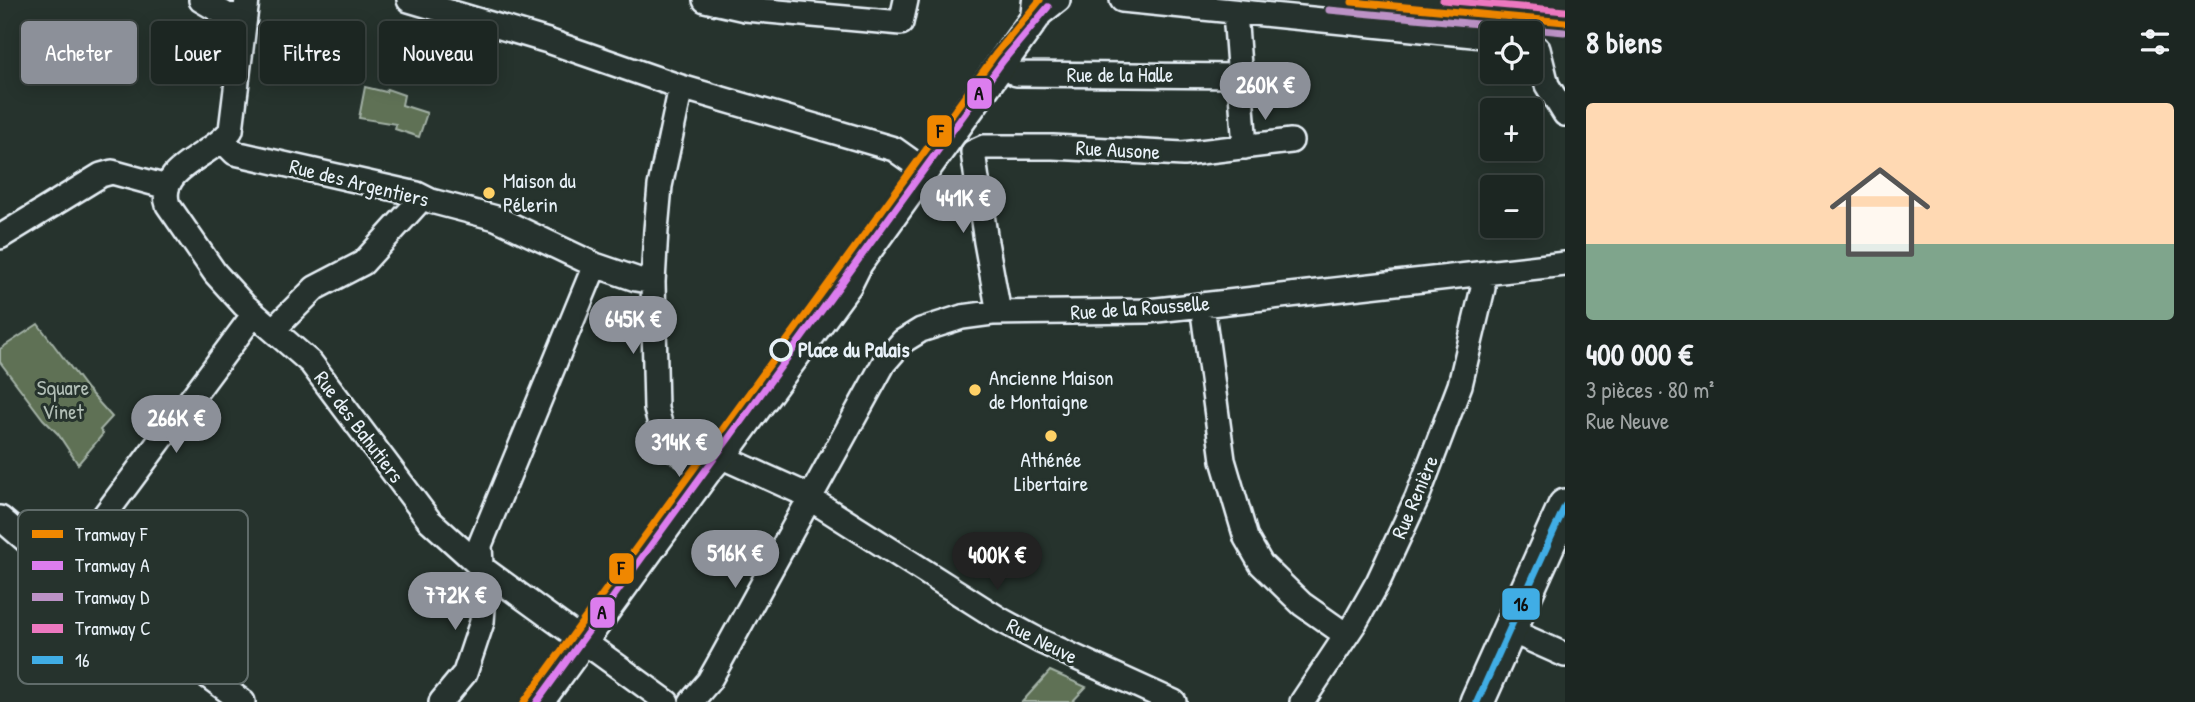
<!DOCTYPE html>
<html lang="fr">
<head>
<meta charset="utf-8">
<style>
  :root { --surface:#1c2622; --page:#252e2a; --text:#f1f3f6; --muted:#a0a5a5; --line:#3a4340; --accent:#8c9099 }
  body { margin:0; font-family:"Patrick Hand",sans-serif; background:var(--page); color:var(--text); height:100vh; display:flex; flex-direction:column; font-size:26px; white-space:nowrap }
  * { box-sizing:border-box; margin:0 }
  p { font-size:23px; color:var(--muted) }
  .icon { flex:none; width:38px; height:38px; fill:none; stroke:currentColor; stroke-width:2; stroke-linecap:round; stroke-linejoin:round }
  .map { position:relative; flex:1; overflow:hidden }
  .sheet { display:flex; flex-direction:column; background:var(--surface); width:630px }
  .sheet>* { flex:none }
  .banner { position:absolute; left:21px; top:21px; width:665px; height:63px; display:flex; gap:14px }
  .fabs { position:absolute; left:1480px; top:21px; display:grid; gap:14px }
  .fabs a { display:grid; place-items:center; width:63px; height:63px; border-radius:7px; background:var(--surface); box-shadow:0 4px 18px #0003,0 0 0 2px var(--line); font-size:35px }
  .price { position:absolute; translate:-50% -60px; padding:0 16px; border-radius:24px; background:var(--accent); color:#fff; font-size:23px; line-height:46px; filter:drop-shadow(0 2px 4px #0008) }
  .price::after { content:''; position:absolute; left:50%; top:42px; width:21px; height:16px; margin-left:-10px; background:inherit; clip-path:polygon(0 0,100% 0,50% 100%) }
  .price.active { background:#222; color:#fff }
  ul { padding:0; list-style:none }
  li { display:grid; align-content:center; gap:14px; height:371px; padding:0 21px }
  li+li { border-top:2px solid var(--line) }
  li span { display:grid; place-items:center; height:217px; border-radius:7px; color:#555 }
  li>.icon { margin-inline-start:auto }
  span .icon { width:126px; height:126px; fill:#fffc; stroke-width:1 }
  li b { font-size:30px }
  h2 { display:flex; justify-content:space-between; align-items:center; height:84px; padding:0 21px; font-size:30px }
  .pill { padding:0 24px; border-radius:7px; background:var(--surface); box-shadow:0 4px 18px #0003,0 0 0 2px var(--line); font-size:24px; line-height:63px }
  .pill.active { background:var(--accent); color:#fff }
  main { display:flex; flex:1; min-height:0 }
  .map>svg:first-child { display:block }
  .green { fill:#5e7154; stroke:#a3b1a6; stroke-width:2 }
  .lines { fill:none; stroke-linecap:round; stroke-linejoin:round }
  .minor-casing { stroke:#e8f1f8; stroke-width:28 }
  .tertiary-casing { stroke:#e8f1f8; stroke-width:33 }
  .secondary-casing { stroke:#e8f1f8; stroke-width:38 }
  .minor { stroke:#26332d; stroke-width:23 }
  .tertiary { stroke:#26332d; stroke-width:28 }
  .secondary { stroke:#26332d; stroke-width:33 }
  .bus-1-casing { stroke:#26332d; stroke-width:12 }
  .bus-1 { stroke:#40ade5; stroke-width:7 }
  .tram-1-casing { stroke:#26332d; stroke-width:12 }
  .tram-2-casing { stroke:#26332d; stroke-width:12 }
  .tram-3-casing { stroke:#26332d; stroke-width:12 }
  .tram-4-casing { stroke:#26332d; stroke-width:12 }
  .tram-1 { stroke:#f08700; stroke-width:7 }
  .tram-2 { stroke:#dc7dee; stroke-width:7 }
  .tram-3 { stroke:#bc92c6; stroke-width:7 }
  .tram-4 { stroke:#ec78bf; stroke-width:7 }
  .poi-dot { fill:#ffd166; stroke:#26332d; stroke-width:2.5 }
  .stop-dot { fill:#26332d; stroke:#e8f1f8; stroke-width:3.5 }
  .labels { text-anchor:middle; stroke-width:6; stroke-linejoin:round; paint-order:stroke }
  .street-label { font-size:21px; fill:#e8f1f8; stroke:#26332d }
  .poi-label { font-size:21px; fill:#e8f1f8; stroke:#26332d; text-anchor:start }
  .stop-label { font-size:21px; font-weight:bold; fill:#e8f1f8; stroke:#26332d; text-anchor:start }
  .park-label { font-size:21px; fill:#b1beb6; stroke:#26332d }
  .key { fill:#26332d; stroke:#606c6a; stroke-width:2 }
  .key-label { font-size:19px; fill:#e8f1f8 }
  .line-badge { stroke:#26332d; stroke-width:2.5 }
  .pale-badge-label { font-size:19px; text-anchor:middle; font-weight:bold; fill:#111 }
</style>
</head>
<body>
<main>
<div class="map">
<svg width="1565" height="702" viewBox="0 0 1565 702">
  <rect width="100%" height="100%" fill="#26332d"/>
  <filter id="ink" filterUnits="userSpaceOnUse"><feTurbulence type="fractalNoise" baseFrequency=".0143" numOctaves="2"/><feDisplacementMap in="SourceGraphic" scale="14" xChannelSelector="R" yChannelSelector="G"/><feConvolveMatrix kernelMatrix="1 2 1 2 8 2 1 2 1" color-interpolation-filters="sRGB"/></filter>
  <g filter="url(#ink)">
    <path class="green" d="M365,87l21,5 1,-3 17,6 -2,10 25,8 -8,24 -24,-8 1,-5 -37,-6z
      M38,324l49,65 25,28 -12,13 3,4 -25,30 -20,-30 -15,-15 -43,-57v-13z
      M1050,671l36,16 -14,15h-50z"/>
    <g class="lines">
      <g class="minor-casing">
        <path id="minor" d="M201,0l24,14 20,3
          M247,0l-16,130c-18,26 -76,38 -63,75l47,68 29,32 67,58 118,157 52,47 186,135
          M409,0l139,41 133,46 213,62 31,22
          M705,0l40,9 156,14 5,-23
          M1122,0l371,37
          M1235,12l10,135
          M1035,18l23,-18
          M1531,43l7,6 9,36 18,29
          M1003,64l13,10 224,2
          M681,87l-21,99 -4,44 -3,52 3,127 8,29 13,13 29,21
          M223,141l12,12 182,41 14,7 65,17 99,47 41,14 17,3
          M973,152l11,-5h69l130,7 108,-13
          M973,152l13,90 13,71
          M0,237l101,-62 11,-3 55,15
          M1202,305l21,155 23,78 15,26 41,40 44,31
          M273,330l42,-42 48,-25 60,-66
          M720,456l78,35 203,129 39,21 134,61
          M0,518l42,36 201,148
          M64,570l190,-256
          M1509,630l56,25
          M441,702l24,-29 17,-51 1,-14 -3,-63 115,-280
          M691,702l18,-21 13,-23 162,-295 19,-22 18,-11 41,-13 30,-4 156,-2 417,-47
          M1302,702l54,-81 22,-39 39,-84 43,-113 23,-97 -2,-14"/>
      </g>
      <g class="tertiary-casing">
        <path id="tertiary" d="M539,702l167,-230 25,-29 116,-158 11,-22 177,-245 2,-18"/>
      </g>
      <g class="secondary-casing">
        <path id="secondary" d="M1477,702l88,-196"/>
      </g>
      <use href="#minor" class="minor"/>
      <use href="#tertiary" class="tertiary"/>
      <use href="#secondary" class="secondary"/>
      <g class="bus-1-casing">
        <path id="bus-1" d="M1477,702l88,-196"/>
      </g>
      <use href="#bus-1" class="bus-1"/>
      <g class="tram-1-casing">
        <path id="tram-1" d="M1352,2l213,20
          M524,702l471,-647 45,-55"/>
      </g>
      <g class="tram-2-casing">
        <path id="tram-2" d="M537,702l466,-641 45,-54"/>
      </g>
      <g class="tram-3-casing">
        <path id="tram-3" d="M1329,10l235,22"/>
      </g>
      <g class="tram-4-casing">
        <path id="tram-4" d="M1443,0l122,11"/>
      </g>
      <use href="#tram-1" class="tram-1"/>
      <use href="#tram-2" class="tram-2"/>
      <use href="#tram-3" class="tram-3"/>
      <use href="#tram-4" class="tram-4"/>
    </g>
  </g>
  <g class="poi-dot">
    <circle cx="489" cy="193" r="7"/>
    <circle cx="975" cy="390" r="7"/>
    <circle cx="1051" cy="436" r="7"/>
  </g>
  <circle class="stop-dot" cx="781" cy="350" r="10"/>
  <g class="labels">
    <g class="street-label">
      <text x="1120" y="82">Rue de la Halle</text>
      <text transform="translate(1118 150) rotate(3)" y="7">Rue Ausone</text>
      <text transform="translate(359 183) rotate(14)" y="7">Rue des Argentiers</text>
      <text transform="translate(1140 308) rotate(-4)" y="7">Rue de la Rousselle</text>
      <text transform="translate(359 427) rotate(53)" y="7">Rue des Bahutiers</text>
      <text transform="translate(1415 497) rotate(-67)" y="7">Rue Renière</text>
      <text transform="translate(1042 641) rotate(27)" y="7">Rue Neuve</text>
    </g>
    <g class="poi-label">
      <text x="503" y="188">Maison du<tspan x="503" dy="24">Pélerin</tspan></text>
      <text x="989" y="385">Ancienne Maison<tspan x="989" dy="24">de Montaigne</tspan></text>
      <text x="1051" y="467" text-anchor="middle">Athénée<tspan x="1051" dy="24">Libertaire</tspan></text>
    </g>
    <g class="stop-label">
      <text x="798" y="357">Place du Palais</text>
    </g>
    <g class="park-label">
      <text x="63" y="395">Square<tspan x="63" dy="24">Vinet</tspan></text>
    </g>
  </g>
  <rect x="18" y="510" width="230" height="174" rx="10" class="key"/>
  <rect x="32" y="530" width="31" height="8" fill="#f08700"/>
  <rect x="32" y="561" width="31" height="9" fill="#dc7dee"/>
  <rect x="32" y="593" width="31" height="8" fill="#bc92c6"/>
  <rect x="32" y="624" width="31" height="9" fill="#ec78bf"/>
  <rect x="32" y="656" width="31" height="8" fill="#40ade5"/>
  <g class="key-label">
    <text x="75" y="541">Tramway F</text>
    <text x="75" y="572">Tramway A</text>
    <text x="75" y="604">Tramway D</text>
    <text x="75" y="635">Tramway C</text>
    <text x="75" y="667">16</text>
  </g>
  <g class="line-badge">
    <rect x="966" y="77" width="27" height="33" rx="7" fill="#dc7dee"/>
    <rect x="926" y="114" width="27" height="34" rx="7" fill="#f08700"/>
    <rect x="608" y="552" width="27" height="33" rx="7" fill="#f08700"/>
    <rect x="1501" y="587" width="40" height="34" rx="7" fill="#40ade5"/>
    <rect x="589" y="596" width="27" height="33" rx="7" fill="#dc7dee"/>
  </g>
  <g class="pale-badge-label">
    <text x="979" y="100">A</text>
    <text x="940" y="138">F</text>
    <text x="621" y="575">F</text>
    <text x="1521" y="611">16</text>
    <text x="602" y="619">A</text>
  </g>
</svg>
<div class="fabs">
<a><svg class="icon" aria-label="locate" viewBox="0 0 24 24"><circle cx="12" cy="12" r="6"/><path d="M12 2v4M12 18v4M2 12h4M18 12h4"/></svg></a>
<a>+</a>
<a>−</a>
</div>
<b class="price" style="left:1265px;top:122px">260K €</b>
<b class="price" style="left:963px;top:235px">441K €</b>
<b class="price" style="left:633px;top:356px">645K €</b>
<b class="price" style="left:176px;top:455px">266K €</b>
<b class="price" style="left:679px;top:479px">314K €</b>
<b class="price" style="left:735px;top:590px">516K €</b>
<b class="price active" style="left:997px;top:592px">400K €</b>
<b class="price" style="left:455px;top:632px">772K €</b>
<div class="banner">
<a class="pill active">Acheter</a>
<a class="pill">Louer</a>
<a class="pill">Filtres</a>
<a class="pill">Nouveau</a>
</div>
</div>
<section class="sheet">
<h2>8 biens<svg class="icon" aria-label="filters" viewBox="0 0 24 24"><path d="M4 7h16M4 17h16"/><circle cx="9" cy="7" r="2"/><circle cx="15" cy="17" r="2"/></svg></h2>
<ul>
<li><span style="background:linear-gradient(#ffd9b3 65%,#7fa58c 0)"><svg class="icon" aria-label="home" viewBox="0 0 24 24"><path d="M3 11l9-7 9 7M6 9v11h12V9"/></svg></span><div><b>400 000 €</b><p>3 pièces · 80 m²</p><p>Rue Neuve</p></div></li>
</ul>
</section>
</main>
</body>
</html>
